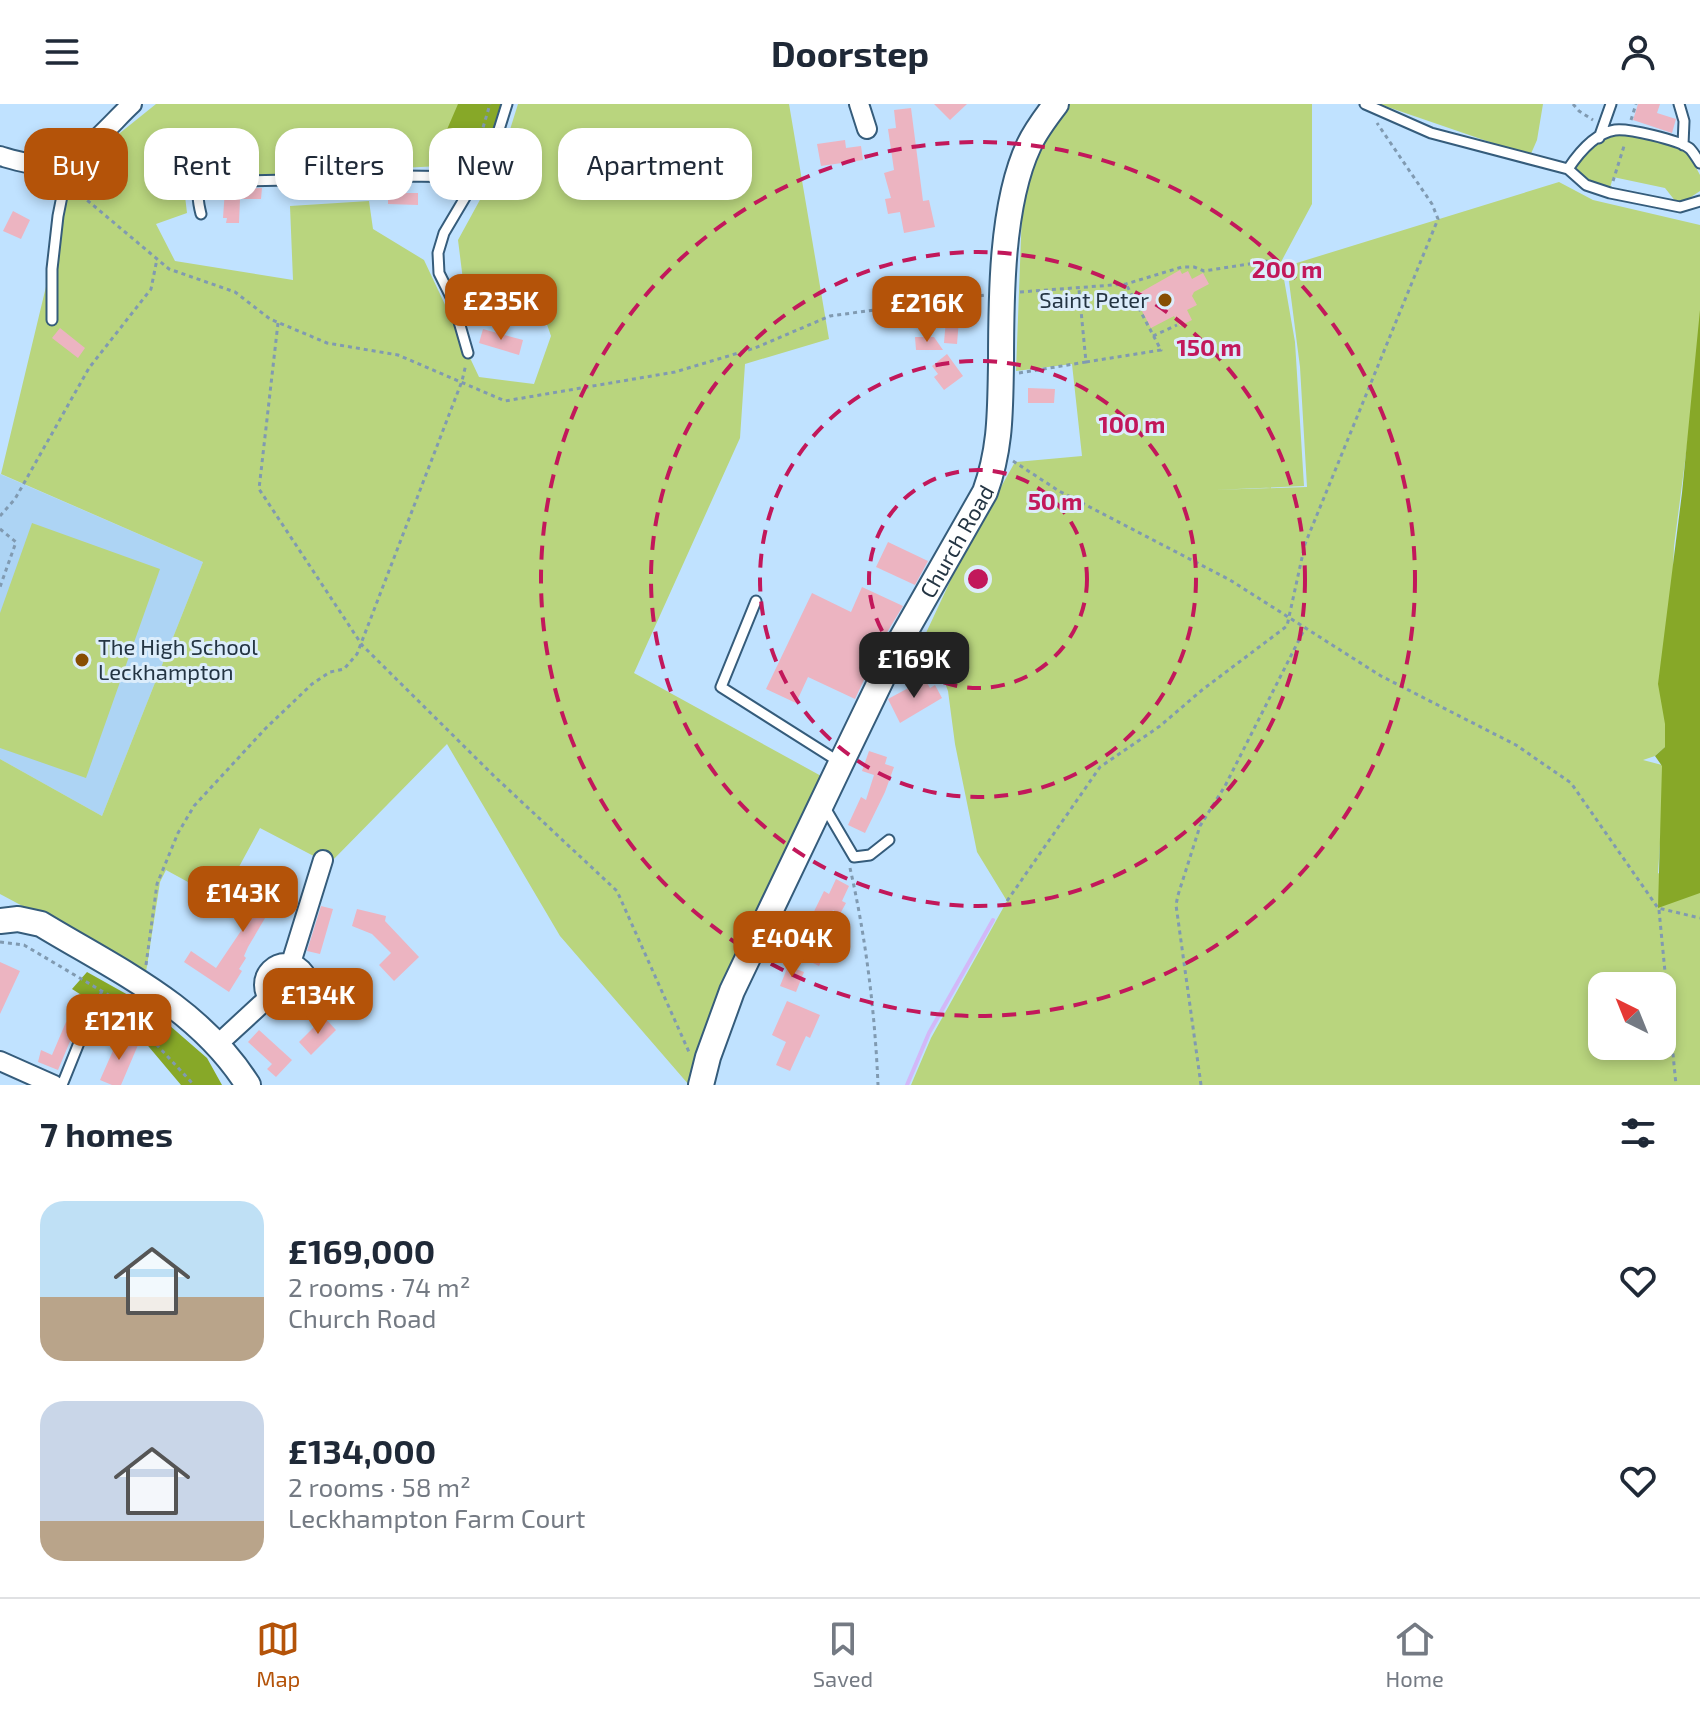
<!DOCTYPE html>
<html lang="en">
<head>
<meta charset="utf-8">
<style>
  :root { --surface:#fff; --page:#f6f6f7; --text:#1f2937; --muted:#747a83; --line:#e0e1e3; --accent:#b45309 }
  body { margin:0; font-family:"Exo 2",sans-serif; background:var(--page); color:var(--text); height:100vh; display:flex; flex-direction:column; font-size:30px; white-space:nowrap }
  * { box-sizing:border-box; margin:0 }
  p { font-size:26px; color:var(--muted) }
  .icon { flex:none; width:44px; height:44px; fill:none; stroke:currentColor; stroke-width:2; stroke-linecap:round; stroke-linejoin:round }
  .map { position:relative; height:981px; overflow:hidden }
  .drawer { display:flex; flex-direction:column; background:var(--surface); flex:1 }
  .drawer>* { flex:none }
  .top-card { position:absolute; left:24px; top:24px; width:800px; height:72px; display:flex; gap:16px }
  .needle { width:52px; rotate:317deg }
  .fabs { position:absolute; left:1588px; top:868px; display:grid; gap:16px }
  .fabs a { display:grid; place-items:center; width:88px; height:88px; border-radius:16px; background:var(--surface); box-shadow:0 4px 12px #0003; font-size:40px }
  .price { position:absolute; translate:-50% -68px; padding:0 18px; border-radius:16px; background:var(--accent); color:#fff; font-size:26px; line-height:52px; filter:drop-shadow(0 2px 4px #0008) }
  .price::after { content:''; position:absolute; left:50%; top:48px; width:24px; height:18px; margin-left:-12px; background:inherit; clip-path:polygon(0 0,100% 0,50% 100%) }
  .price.selected { background:#222; color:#fff }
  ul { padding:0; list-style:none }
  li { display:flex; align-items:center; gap:24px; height:200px; padding:0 40px }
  li span { display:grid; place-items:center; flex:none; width:224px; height:160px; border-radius:24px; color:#555 }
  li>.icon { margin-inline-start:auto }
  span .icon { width:96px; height:96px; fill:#fffc; stroke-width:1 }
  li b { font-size:34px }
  h2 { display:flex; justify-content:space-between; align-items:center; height:96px; padding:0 40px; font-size:34px }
  .pill { padding:0 28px; border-radius:24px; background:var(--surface); box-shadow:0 4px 12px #0003; font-size:28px; line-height:72px }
  .pill.selected { background:var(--accent); color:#fff }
  header { display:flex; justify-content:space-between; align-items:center; height:104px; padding:0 40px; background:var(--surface); font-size:36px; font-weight:700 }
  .dock { display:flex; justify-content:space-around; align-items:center; height:112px; border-top:2px solid var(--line); background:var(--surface); font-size:22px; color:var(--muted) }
  .dock a { display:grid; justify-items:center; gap:4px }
  .dock .selected { color:var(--accent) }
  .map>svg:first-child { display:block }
  .built { fill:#add4f4 }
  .green { fill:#b9d57e; fill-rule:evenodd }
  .forest { fill:#87a828 }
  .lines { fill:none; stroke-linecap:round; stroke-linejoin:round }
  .stream { stroke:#d3b8f8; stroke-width:4 }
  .building { fill:#ecb4c1 }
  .lane-casing { stroke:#355c7b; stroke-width:13 }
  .street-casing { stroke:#355c7b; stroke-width:22 }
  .secondary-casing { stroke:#355c7b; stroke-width:28 }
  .path { stroke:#809ab1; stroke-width:3; stroke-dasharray:4 4; stroke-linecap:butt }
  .lane { stroke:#fff; stroke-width:9 }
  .street { stroke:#fff; stroke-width:18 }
  .secondary { stroke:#fff; stroke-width:24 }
  .ring { fill:none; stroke:#c2185b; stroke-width:4; stroke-dasharray:14 10 }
  .poi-dot { fill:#874e03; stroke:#dcedfb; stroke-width:3 }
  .labels { text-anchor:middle; stroke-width:6; stroke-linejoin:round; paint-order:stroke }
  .poi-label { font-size:22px; fill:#243543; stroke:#dcedfb; text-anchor:end }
  .street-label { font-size:22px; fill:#243543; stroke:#dcedfb }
  .centre { fill:#c2185b; stroke:#dcedfb; stroke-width:4 }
  .ring-label { font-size:24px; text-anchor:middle; font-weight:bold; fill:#c2185b; stroke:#dcedfb; stroke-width:6; stroke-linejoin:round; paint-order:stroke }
</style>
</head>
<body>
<header><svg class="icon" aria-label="menu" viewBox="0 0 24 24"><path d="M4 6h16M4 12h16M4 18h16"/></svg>Doorstep<svg class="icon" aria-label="person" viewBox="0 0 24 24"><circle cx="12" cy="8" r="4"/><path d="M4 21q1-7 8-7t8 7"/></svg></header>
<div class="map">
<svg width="1700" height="981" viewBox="0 0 1700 981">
  <rect width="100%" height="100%" fill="#c0e2ff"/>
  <path class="built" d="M0,370l203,88 -101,254 -102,-57z"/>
  <path class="green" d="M156,0h327l-23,61 -277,14 4,34 -31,11 19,37 118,19 -3,-74 79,-5 4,28 51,31 55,117 55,7 17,-48 -16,-46 -71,-2 -6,-48 41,-75 19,-61h271l40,235 -84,25 -5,74 -106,235 189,104 -134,308 -129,-149 -113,-192 -118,120 -69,-36 -39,72 -55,-30 -6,12 -14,90 -146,-78v-135l102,57 101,-254 -202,-88 73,-304z
    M1056,0h256v100l-31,58 14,80 9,144 -91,4 94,-3 -7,-120 -13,-101 272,-84 34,18 107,25v121l-26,200 -9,201 -10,9 -12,4 19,5v48l-4,60 36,20h6v192h-789l20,-47 76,-137 -30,-49 -22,-108 -7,-53 -7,-19 -22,-24 42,-90 54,-96 67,-6 -10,-92 -56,7 8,-213zM1602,882h60v60h-60z
    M1379,0h164l-6,36 -7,16z
    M1619,28l43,10 25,9 13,24v16l-12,8 -12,3 -11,-14 -52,-11 -3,11 -17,-5 -20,-16c10,-15 29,-30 46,-35z
    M32,419l128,46 -74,209 -86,-30v-135z"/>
  <path class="forest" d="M458,0h44c-9,30 -10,49 -36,69l-22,-14 -5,-11z
    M1700,206v583l-42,15 4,-142 -7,-10 10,-9v-23l-7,-40 24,-191z
    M87,868l59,33 61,53 15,27h-41l-48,-57 -61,-39z"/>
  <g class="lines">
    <path class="stream" d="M907,981l22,-52 64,-113"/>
  </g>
  <path class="building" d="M934,0h33l-17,16z
    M1638,0h22l-3,9 19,6 -4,14 -39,-13z
    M911,4l12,93 6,-1 6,27 -31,6 -4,-21 -12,2 -3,-15 6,-1 -7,-25 10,-3 -6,-41 8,-1 -2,-18z
    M845,36l1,8 15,-2 2,14 -42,6 -4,-22z
    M262,84l-1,11h-21l-1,24h-13l1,-5h-4l2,-29z
    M388,89h30v12l-30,-1z
    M13,107l17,9 -9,19 -18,-8z
    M1180,166l2,4 6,-3 4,8 11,-6 6,11 -15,8 -2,4 5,9 -10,5 5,10 -12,6 -6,-10 -23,12 -17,-32z
    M946,215l13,1 -2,24 -13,-1z
    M60,224l25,20 -7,10 -26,-20z
    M483,225l40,11 -4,15 -40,-12z
    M915,233h19l9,13h-27z
    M947,250l16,22 -19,14 -10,-13 4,-3 -6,-8z
    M1028,284l27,1 -1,14h-26z
    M888,438l40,19 -13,24 -39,-18z
    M862,483l41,19 -20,33 -28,60 -47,-22 -12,26 -30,-14 46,-96 39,19z
    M925,575l5,9 5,-3 7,13 -42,25 -12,-24z
    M869,647l18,6 -2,7 9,3 -9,25 -20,41 -17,-8 13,-28 5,3 8,-25 -12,-4z
    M253,773l37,20 -11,21 -11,-5 -20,34 -4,9 2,2 -7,11 3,2 -13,21 -45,-30 7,-11 25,17 35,-52 -14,-8z
    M836,775l13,7 -7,15 4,2 -6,11 -7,-4 -10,21 11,5 -15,30 -12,-6 8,-16 -14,-6 23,-47 5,3z
    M321,802l12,3 -13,45 -13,-3z
    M357,805l29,7 -1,5 34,36 -25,24 -15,-16 12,-12 -19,-19 -20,-8z
    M0,858l20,9 -20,43z
    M788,862l16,6 -8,20 -16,-6z
    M339,867l23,18 -26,26 -9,-10 11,-12 -11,-10z
    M787,897l33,14 -10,23 -4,-2 -16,35 -14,-6 10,-23 -14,-7z
    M324,913l12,13 -25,25 -12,-13z
    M66,918l10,5 -18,43 -20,-8 3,-12 11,5z
    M259,926l33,30 -16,17 -9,-8 5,-5 -24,-22z
    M119,933l19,8 -17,40h-9l-12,-5z"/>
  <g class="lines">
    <g class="lane-casing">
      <path id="lane" d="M1365,0l66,29 137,36c10,-15 27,-36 47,-39 13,-2 63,10 74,18 4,3 8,11 11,15
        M1679,0l5,17 -1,24
        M1599,34l12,-34
        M1568,65l18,16 24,8 70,14 20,-6
        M201,110c-3,-12 -5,-22 2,-32l179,-4 22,-2 71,1
        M52,216v-51l6,-53 7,-35 -5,-18
        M468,249l-15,-52 -14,-28 -1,-20 6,-20 48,-81 15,-48
        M756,497l-35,86 120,76
        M824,702l30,51 16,-2 19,-15
        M62,981l27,-67"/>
    </g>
    <g class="street-casing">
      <path id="street" d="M859,0l8,25
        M0,52c14,4 29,9 44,9 36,0 63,-38 88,-61
        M264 881a22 22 0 1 1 44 0a22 22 0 1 1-44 0Z
        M291,859l32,-103
        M218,940l50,-46
        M0,957l54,24"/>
    </g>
    <g class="secondary-casing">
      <g id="secondary">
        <path d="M0,817l18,-2 23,5c76,46 158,83 207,161"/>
        <path id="s1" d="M701,981l7,-28 24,-66 109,-228 59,-122 85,-149c16,-44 15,-81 16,-127 0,-65 0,-161 28,-220 7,-15 17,-28 27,-41"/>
      </g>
    </g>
    <path class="path" d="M1573,0l6,7 14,9
      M1631,16l5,-16
      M474,54l16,-54
      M1613,77l12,-38
      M75,86l94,79 66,23 35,27 57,24 71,12 107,46 170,-29 80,-24 75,-32 155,-21
      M1020,188l106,-8 56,-17h12l10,4 64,-10
      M278,219l-19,166 103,156 132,131 123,115 72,161
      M1153,232l24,-11
      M1086,258l75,-12 -35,-66
      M1019,269l67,-11 -7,-72
      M1013,357l46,30 171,89 151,96 135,69 55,38 87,125 42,10
      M0,412l15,-17 74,-131 62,-79 6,-30
      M0,425l16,13 -16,45
      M850,764c16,70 25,145 28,217
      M1007,797l93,-134 60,-41 42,-36 85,-64 18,-82 133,-325 -6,-15 -55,-81
      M1659,806l17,175
      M0,838l24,3 98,58 15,14 19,27 38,41
      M146,861l11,-81 21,-51 16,-27 71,-77 47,-45 18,-12 14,-3 13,-15 105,-273 4,-17
      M93,905l9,-18
      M1201,981l-25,-180 2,-10 22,-69 25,-40 80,-158"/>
    <use href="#lane" class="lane"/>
    <use href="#street" class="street"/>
    <use href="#secondary" class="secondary"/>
  </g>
  <g class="ring">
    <circle cx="978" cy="475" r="109"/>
    <circle cx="978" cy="475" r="218"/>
    <circle cx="978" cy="475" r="327"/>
    <circle cx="978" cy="475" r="437"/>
  </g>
  <g class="poi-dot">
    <circle cx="1165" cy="196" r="8"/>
    <circle cx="82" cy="556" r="8"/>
  </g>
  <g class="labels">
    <g class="poi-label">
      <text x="1149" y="204">Saint Peter</text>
      <text x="98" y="551" text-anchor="start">The High School<tspan x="98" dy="25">Leckhampton</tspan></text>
    </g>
    <g class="street-label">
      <text dy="8" stroke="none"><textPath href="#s1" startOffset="602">Church Road</textPath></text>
    </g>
  </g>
  <circle cx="978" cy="475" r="12" class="centre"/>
  <g class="ring-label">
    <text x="1287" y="174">200 m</text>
    <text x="1209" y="252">150 m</text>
    <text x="1132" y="329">100 m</text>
    <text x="1055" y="406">50 m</text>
  </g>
</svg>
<div class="fabs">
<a><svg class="needle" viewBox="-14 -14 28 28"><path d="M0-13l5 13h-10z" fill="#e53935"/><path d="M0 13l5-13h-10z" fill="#747a83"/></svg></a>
</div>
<b class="price" style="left:501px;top:238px">£235K</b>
<b class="price" style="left:927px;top:240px">£216K</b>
<b class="price selected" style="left:914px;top:596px">£169K</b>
<b class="price" style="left:243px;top:830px">£143K</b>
<b class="price" style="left:792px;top:875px">£404K</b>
<b class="price" style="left:318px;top:932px">£134K</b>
<b class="price" style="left:119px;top:958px">£121K</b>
<div class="top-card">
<a class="pill selected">Buy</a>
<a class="pill">Rent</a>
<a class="pill">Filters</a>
<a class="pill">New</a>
<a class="pill">Apartment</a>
</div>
</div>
<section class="drawer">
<h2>7 homes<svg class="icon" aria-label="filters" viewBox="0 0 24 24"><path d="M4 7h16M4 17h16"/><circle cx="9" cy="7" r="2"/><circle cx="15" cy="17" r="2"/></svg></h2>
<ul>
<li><span style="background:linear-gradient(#bfe0f5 60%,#b9a48a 0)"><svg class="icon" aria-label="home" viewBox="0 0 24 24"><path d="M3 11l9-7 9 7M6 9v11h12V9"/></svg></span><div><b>£169,000</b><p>2 rooms · 74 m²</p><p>Church Road</p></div><svg class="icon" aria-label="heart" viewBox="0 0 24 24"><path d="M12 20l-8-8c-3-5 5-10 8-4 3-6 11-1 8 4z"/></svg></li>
<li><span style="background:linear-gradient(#c9d6e8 75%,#b9a48a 0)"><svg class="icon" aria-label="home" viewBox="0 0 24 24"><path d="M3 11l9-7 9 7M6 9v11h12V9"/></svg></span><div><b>£134,000</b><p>2 rooms · 58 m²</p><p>Leckhampton Farm Court</p></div><svg class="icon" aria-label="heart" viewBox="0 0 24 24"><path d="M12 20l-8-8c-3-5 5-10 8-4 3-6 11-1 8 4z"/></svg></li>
</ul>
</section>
<nav class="dock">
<a class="selected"><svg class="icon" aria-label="map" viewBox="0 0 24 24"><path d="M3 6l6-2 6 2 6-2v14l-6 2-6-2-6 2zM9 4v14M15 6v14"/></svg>Map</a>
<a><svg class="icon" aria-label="saved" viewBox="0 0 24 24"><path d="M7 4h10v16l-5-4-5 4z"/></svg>Saved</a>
<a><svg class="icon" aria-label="home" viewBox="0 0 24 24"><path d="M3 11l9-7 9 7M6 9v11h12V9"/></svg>Home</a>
</nav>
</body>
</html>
